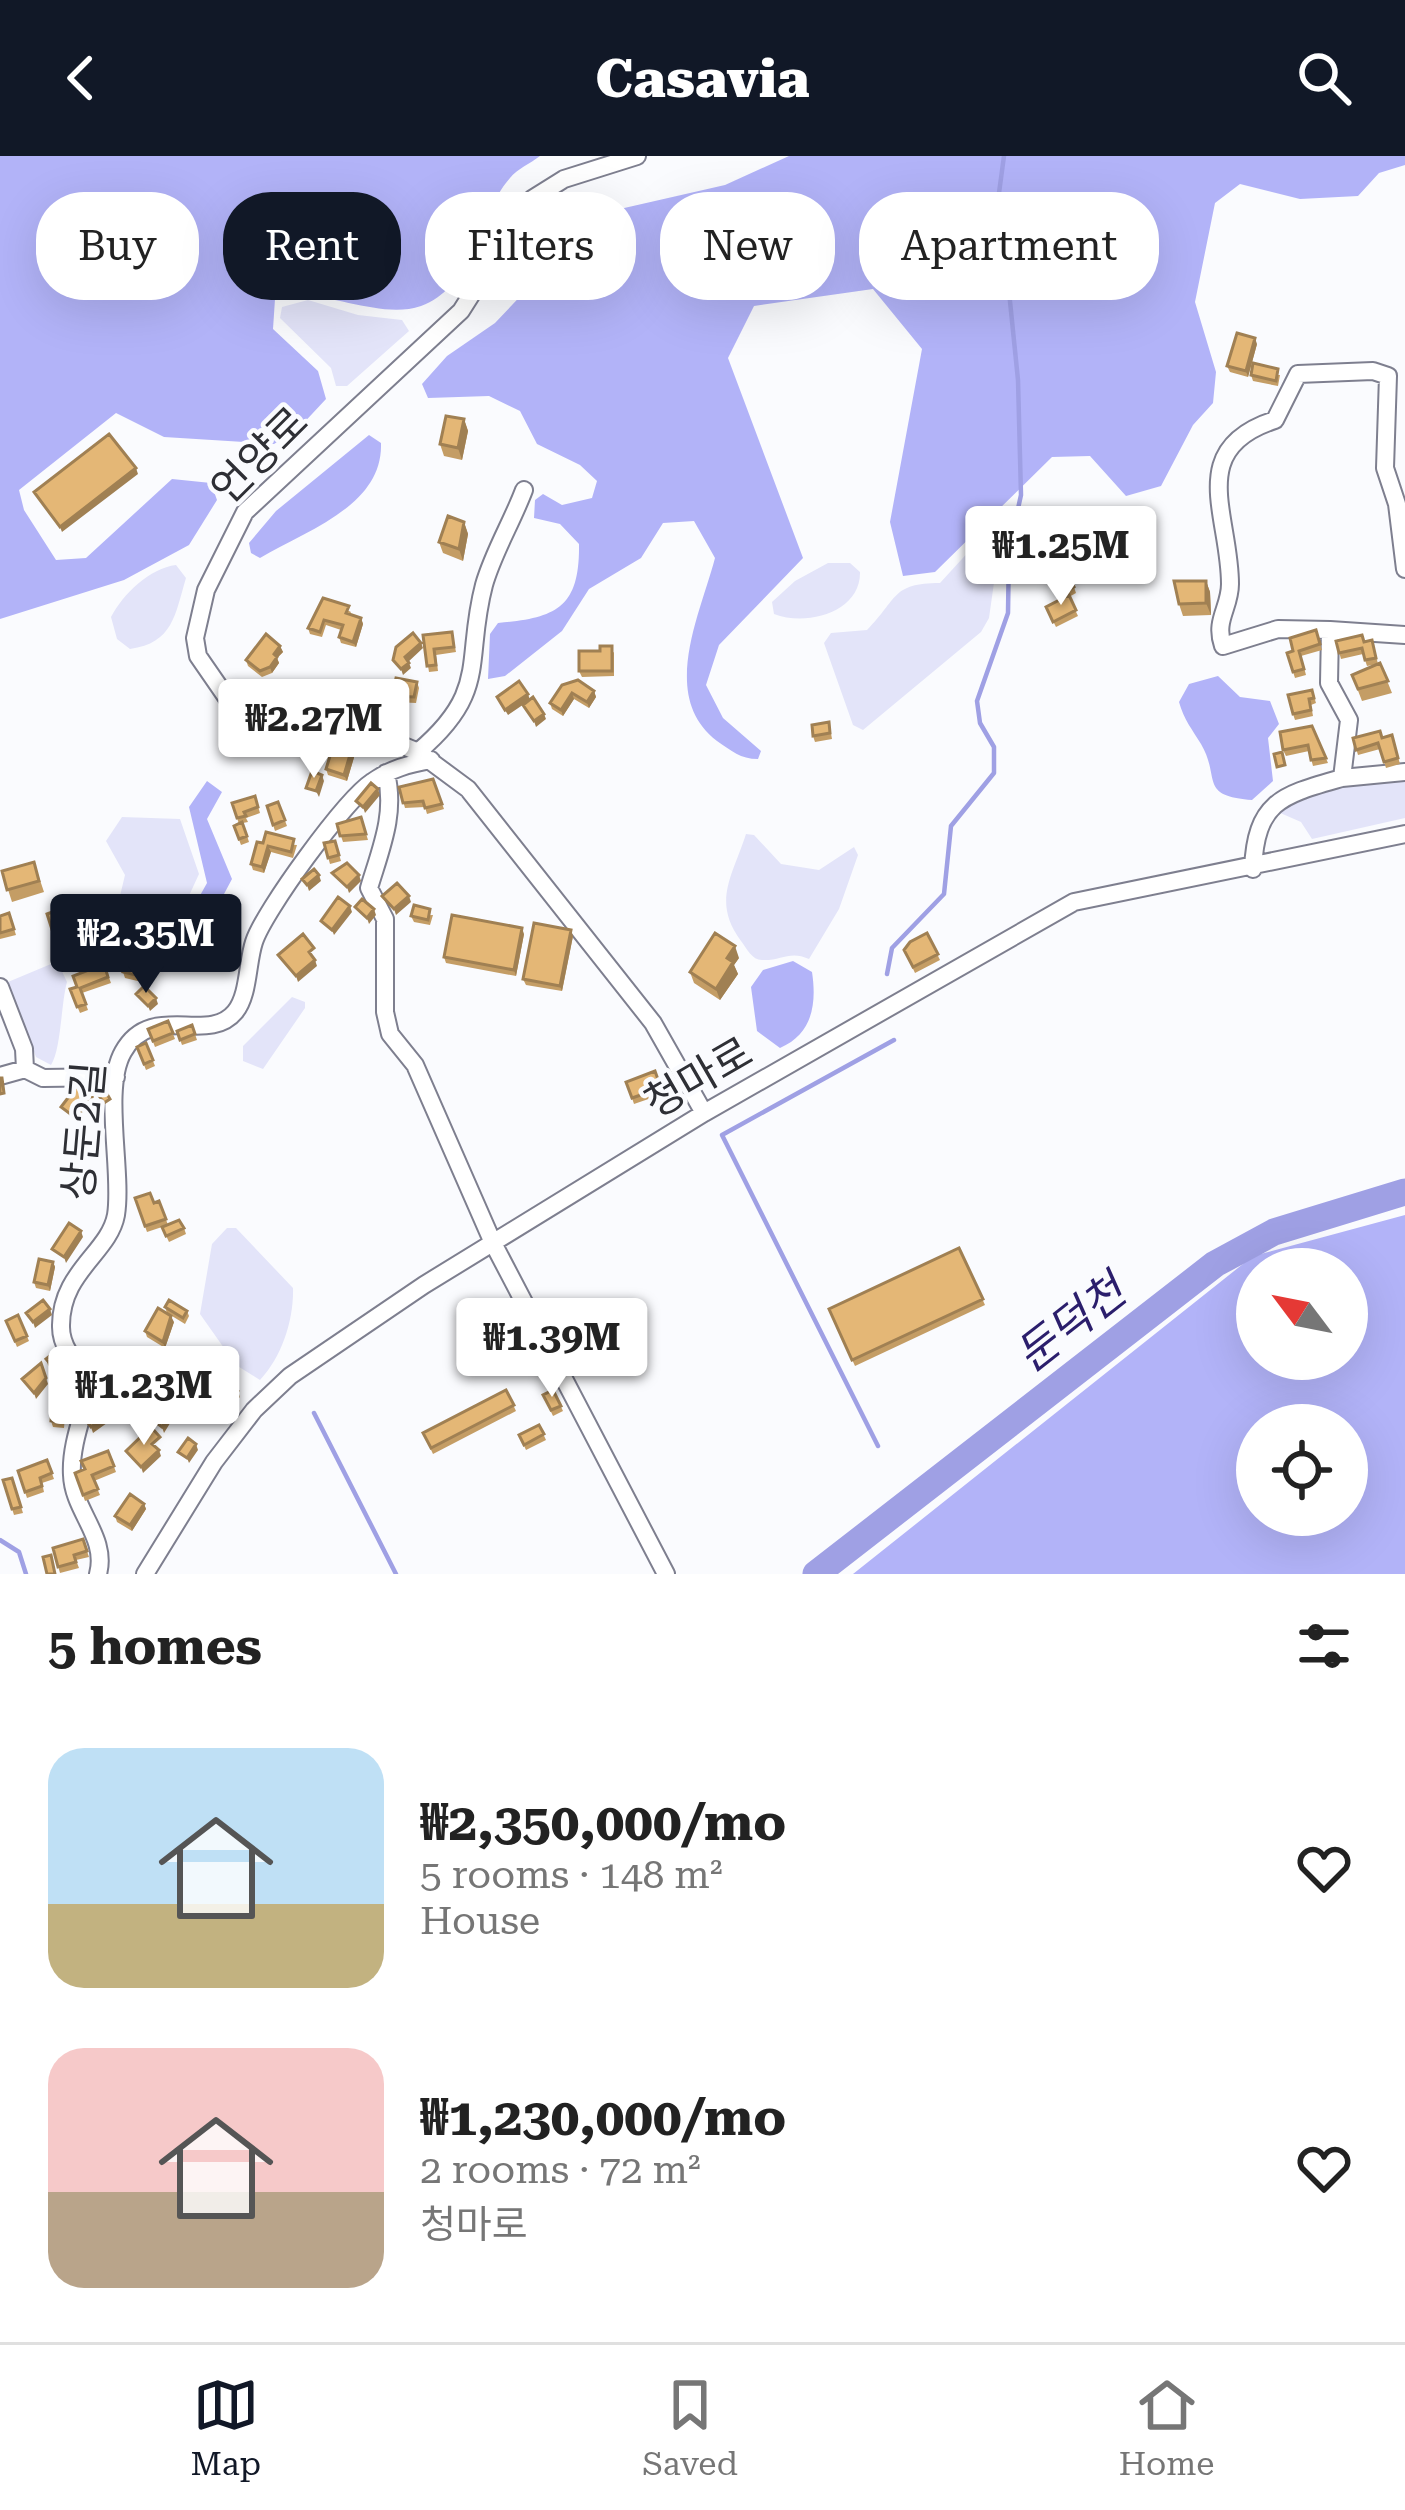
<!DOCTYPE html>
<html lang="en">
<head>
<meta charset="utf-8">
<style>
  :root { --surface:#fff; --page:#f2f2f2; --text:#222; --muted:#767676; --line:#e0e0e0; --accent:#111827 }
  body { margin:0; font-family:"Roboto Serif","Noto Sans KR",serif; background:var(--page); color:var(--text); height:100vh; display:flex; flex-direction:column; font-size:45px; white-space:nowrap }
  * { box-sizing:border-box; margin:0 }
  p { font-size:39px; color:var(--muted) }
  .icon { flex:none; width:66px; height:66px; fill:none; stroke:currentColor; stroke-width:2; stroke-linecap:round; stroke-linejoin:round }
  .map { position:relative; height:1418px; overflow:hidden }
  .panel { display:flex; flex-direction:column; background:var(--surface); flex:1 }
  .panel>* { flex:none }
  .banner { position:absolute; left:36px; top:36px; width:1335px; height:108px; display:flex; gap:24px }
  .needle { width:78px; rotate:302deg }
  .fabs { position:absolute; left:1236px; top:1092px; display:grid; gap:24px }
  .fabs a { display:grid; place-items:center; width:132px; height:132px; border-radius:50%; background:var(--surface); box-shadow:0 12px 48px #0002; font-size:60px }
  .price { position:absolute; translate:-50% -102px; padding:0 27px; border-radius:12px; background:#fff; color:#222; font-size:39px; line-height:78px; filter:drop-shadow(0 3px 6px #0008) }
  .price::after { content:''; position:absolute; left:50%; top:72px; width:36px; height:27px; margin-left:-18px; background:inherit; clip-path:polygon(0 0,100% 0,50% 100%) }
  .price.current { background:var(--accent); color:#fff }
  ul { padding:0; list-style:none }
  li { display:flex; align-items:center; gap:36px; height:300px; padding:0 48px }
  li span { display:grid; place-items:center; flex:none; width:336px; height:240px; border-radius:36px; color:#555 }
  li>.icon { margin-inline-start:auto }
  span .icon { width:144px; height:144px; fill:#fffc; stroke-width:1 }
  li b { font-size:51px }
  h2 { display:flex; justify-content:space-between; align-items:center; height:144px; padding:0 48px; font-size:51px }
  .pill { padding:0 42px; border-radius:48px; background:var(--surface); box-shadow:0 12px 48px #0002; font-size:42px; line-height:108px }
  .pill.current { background:var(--accent); color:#fff }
  header { display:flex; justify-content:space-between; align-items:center; height:156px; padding:0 48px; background:var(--accent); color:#fff; font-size:54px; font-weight:800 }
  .tabs { display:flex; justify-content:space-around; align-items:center; height:168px; border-top:3px solid var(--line); background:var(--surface); font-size:33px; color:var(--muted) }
  .tabs a { display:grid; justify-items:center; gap:6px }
  .tabs .current { color:var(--accent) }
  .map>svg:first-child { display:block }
  .green { fill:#e3e4f9 }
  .forest { fill:#b2b3f8; fill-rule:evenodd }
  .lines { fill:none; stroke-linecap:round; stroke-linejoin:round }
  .stream { stroke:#9fa0e4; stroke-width:4.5 }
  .river { stroke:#9fa0e4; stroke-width:27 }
  .minor-casing { stroke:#7e7f8f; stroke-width:20 }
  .minor { stroke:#fff; stroke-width:16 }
  .wall { fill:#c49d65 }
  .shaded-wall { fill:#a08053 }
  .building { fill:#e4b776; stroke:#a08053; stroke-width:3 }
  .labels { text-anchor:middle; stroke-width:9; stroke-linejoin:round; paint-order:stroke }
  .street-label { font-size:42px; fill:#2e2f35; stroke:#fafbfe }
  .water-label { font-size:45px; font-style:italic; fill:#2b1e6c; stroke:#fafbfe }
</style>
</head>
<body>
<header><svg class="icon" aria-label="back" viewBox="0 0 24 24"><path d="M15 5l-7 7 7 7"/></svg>Casavia<svg class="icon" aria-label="search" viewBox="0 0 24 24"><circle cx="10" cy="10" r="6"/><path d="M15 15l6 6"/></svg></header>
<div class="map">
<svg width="1405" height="1418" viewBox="0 0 1405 1418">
  <rect width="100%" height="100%" fill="#fafbfe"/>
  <path class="green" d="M308,144l50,15 44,5 7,11 -62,55h-11l-5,-18 -51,-50 2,-11z
    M993,369l8,8 -12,85 -8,14 -118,98 -10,-5 -29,-82 7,-10 36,-3c31,-31 24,-47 73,-47z
    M828,407h22l10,9c1,40 -53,55 -86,42l-2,-12 23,-21z
    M176,409l10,13c-11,37 -13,65 -56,71l-13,-10 -6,-22c12,-23 39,-49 65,-52z
    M1405,624v38l-93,21 -11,-17 -23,-10 4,-8 62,-19z
    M122,661l58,2 19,55 -36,78 -7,3 -47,-13 16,-67 -19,-34z
    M746,678l8,1 27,29 38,6 35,-23 4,8 -19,54 -30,50c-19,-9 -28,2 -47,1 -10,0 -15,-11 -21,-19 -29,-39 -9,-64 5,-107z
    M51,808l9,3 7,15c-6,22 -6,68 -16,83l-15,-8 -28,-75z
    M292,841l13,5v6l-42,61 -20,-8v-15z
    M227,1072h9l57,60c1,31 -11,69 -33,92l-24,-15 -36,-51 12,-70z"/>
  <path class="forest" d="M0,0h540c-9,7 -23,13 -30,22 -33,37 -37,110 -89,128 -43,15 -97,-20 -146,-7l-2,30 45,42 8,28 -28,30 -24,15 -110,-7 -48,-24 -97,77 5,20 32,50 30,-2 86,-79 39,4 6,17 -28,45 -65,35 -124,39z
    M789,0h616v9l-26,8 -21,23 -58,3 -60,-15 -25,19 -20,99 21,70 -3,31 -20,22 -32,61 -35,10 -36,-40 -38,1 -117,115 -32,4 -13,-54 32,-173 -49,-60 -119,17 -26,52 75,200 -84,87 -13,40 17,33 38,33 -3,8c-18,0 -26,-8 -41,-18 -58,-44 -17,-126 -2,-183l-21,-37 -31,2 -22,35 -52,31 -27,42 -57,45 -17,3 2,-45 8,-11c58,-5 82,-15 81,-79l-19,-20 -26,-6 1,-18 8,-6 19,11 30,-7 5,-17 -17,-16 -43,-21 -17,-33 -31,-15 -61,2 -6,-14 25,-28 48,-33 103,-109 127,-29z
    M369,279l12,8c2,63 -74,87 -121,115l-9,-5 -2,-10 27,-32z
    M1218,520l22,21 30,4 9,23 -11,14 5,43 -21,19c-54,-4 -31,-22 -51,-56 -9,-15 -17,-24 -22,-42l10,-18z
    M207,625l15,11 -15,27 25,60 -8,15 -18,13 -2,12 19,30 -9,11 -19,-18 -7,-25 19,-34 -18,-76z
    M793,805l19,11c5,33 0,62 -32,76l-23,-17 -6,-44 12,-17z
    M1405,1059v359h-552l400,-318zM1257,1113h90v90h-90zM1257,1269h90v90h-90z"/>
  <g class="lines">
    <path class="stream" d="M887,818l5,-26 52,-54 7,-68 43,-53v-26l-14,-24 -3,-22 31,-88 1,-64 12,-54 -3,-115 -19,-187 5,-37
      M314,1257l82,161
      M878,1290l-156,-311 172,-95
      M0,1384l19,12 7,22"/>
    <path class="river" d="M816,1418l399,-310 59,-32 131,-40"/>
    <g class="minor-casing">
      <path id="minor" d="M637,0l-73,23 -32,20 -71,112 -216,201 -39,78 -11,48 3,18 29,42 32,25 70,2 58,14 31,13 50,37 185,234 51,90
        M1330,474l75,5
        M418,596c72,-61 46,-91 66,-167 9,-32 28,-63 40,-95
        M386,617c10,41 -5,75 -17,115l16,31v93l5,22 25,31 78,178 173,331
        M1342,622l63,-6
        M1253,713c3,-69 30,-74 89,-91l7,-58 -20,-37 1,-53 -52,-1 -55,17c-9,-26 7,-38 7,-62 0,-69 -45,-135 45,-164l23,-46 75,-3 15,5 -3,92 12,36 8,65
        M0,831l24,62 1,20 18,9 73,-1
        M0,920l25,-7
        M98,1418c10,-37 -25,-63 -26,-99 -2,-31 13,-64 19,-94 -13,-16 -30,-32 -30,-54 -1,-55 48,-74 55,-112 7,-43 -14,-126 7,-163 28,-51 85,-7 112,-40 14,-17 12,-49 19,-70 10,-31 91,-142 118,-160 18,-13 37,-18 59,-22
        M145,1418l69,-112 40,-52 36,-34 134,-91 280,-172 370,-211 331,-68"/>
    </g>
    <use href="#minor" class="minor"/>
  </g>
  <path class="wall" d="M1257,188l-9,33 -18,-5 -3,-6z
    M1251,219h29l-2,11 -25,-5z
    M464,263l4,12 -6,29 -18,-4 -4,-12z
    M464,366l4,12 -5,27 -20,-8 -4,-11z
    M1206,425l4,11 1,23 -28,1 -4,-12z
    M1058,427l16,4 2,6 -7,4 9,19 -22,11 -10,-20 18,-10z
    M323,442l28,14 -1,2 11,4 2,6 -7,23 -15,-4 -2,-6 2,-7 -15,-5 -4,12 -12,-3 -2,-6z
    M1316,474l6,20 -21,6 5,19 -11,3 -8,-25 6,-2z
    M452,476l4,20 -20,3 2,16 -9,1 -6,-37z
    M1372,484l6,24 -11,2 -4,-12 -22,5 -5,-18 28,1z
    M280,490l3,6 -6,6 2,5 -7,10 -10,4 -14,-11 -2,-6z
    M614,496v24l-32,1 -3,-6z
    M1380,507l12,30 -30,8 -10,-26z
    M417,526l2,6 -3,15 -22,-1 -2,-6z
    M562,529l32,6 2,6 -7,11 -15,-9 -11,17 -11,-7 -2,-6z
    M1312,534l4,13 -5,2 2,11 -18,4 -2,-6z
    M829,566l3,17 -17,3 -2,-6z
    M1312,570l16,37 -15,3 -4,-15 -23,5 -3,-6z
    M1392,579l8,29 -14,4 -6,-19 -22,6 -5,-17h29z
    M352,592l3,6 -8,27 -19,-6 -2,-6z
    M433,623l11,30 -17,5 -2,-7 -20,1 -6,-21z
    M255,640l5,17 -14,5 2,4 -5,1 6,19 -8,3 -7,-19 5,-2 -7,-21z
    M278,646l9,24 -12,5 -8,-25z
    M361,661l7,23 -25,2 -6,-18z
    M335,685l6,20 -11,3 -6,-21z
    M263,687l34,2 -4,13 -22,-6 -7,21 -11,-3 -2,-6z
    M34,706l10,30 -32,10 -10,-31z
    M66,751l12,34 -20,6 -11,-33z
    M9,757l7,22 -16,4v-23z
    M433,759l-3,10 -16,-3 -3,-6z
    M927,777l13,27 -25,13 -11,-23z
    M524,778l-8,42 -70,-13 -2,-6z
    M573,780l-11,55 -36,-6 -3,-6z
    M739,802l-5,7 4,9 -18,26 -26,-17 -4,-11z
    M104,808l7,19 -29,10 6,17 -8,3 -10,-24 7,-2z
    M149,815l-3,12 -21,-5 -2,-6z
    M168,865l7,18 -20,8 -7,-18z
    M192,869l5,15 -15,5 -5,-14z
    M146,887l9,23 -9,4 -9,-23z
    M655,915l8,23 -29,10 -2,-6z
    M135,1042l19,5 5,-2 9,24 16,3 2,6 -17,8 -7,-15 6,-2 -21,7z
    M959,1092l26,57 -130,61 -26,-57z
    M53,1106l2,5 -5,24 -14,-3 -2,-6z
    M165,1151l22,4 2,5 -4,8 -18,-11z
    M18,1159l11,26 -12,6 -11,-26z
    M174,1166l-9,26 -18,-11 -2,-6z
    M46,1203l31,17 3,6 -10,8 -22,-25z
    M506,1234l10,21 -83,43 -10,-21z
    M553,1234l10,21 -10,5 -10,-21z
    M66,1249l-2,23 -11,-1 -2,-6z
    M539,1269l7,15 -20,10 -7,-15z
    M108,1295l8,21 -22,9 6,14 -15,6 -10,-28 9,-4z
    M47,1304l7,19 -12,4 2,9 -17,6 -9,-27z
    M12,1322l11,35 -9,2 -11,-35z
    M144,1348l2,5 -14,22 -15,-9 -2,-6z
    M83,1383l6,18 -13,3 3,8 -19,5 -7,-25z"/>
  <path class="shaded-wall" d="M1255,182l2,6 -9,33 -2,-6z
    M464,263l4,12 -6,29 -4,-12z
    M136,312l2,6 -76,58 -2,-5z
    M464,366l4,12 -5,27 -4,-12z
    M1206,425l4,11 1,23 -5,-12z
    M361,462l2,6 -7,23 -3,-5z
    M421,487l2,5 -16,15 -2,-6z
    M280,490l3,6 -6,6 2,5 -7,10 -2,-6 4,-13z
    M409,507l2,5 -8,7 -2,-6z
    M594,535l2,6 -7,11 -2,-6z
    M572,537l2,6 -11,17 -2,-6z
    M528,538l2,6 -22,15 -3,-5z
    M544,558l2,5 -10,8 -2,-6z
    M352,592l3,6 -8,27 -3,-6z
    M322,619l2,6 -5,16 -3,-6z
    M378,633l2,6 -15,18 -2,-6z
    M268,690l3,6 -7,21 -2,-6z
    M319,719l2,6 -12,10 -2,-6z
    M359,719l2,6 -12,12 -2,-6z
    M409,740l2,6 -15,13 -2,-6z
    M350,750l2,6 -18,23 -2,-5z
    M374,753l2,6 -7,9 -2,-6z
    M522,772l2,6 -8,42 -2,-6z
    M571,774l2,6 -11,55 -2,-5z
    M735,790l4,12 -5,7 4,9 -18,26 -4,-11 11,-31z
    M315,804l2,6 -19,16 -2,-6z
    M156,842l2,6 -8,7 -2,-5z
    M92,935l2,6 -19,25 -2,-6z
    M81,1075l2,6 -17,26 -2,-6z
    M53,1106l2,5 -5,24 -2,-6z
    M50,1153l2,6 -17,13 -2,-6z
    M171,1160l3,6 -9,26 -2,-6z
    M131,1215l3,6 -25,16 -3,-6z
    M77,1220l3,6 -10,8 -2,-6z
    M46,1222l2,6 -12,15 -2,-6z
    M238,1235l2,6 -11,13 -2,-5z
    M178,1245l2,6 -16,26 -2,-6z
    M105,1261l2,6 -14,10 -2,-6z
    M196,1288l2,6 -9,13 -2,-5z
    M159,1294l2,6 -18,17 -2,-6z
    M144,1348l2,5 -14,22 -2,-6z"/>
  <path class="building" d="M1237,177l18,5 -9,33 -19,-5z
    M1253,207l25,6 -2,12 -25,-6z
    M446,260l18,3 -6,29 -18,-4z
    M109,278l27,34 -76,59 -26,-35z
    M448,360l16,6 -5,27 -20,-7z
    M1069,421l5,10 -11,6 -5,-10z
    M1174,425h32v22l-27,1z
    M1069,439l7,15 -23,12 -7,-15z
    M323,442l26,8 -3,7 15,5 -8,24 -14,-5 4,-12 -19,-5 -4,12 -12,-4z
    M1316,474l4,14 -21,7 5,18 -11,3 -6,-19 6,-2 -3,-13z
    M452,476l2,15 -20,2 2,16 -9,1 -4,-31z
    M413,477l8,10 -16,14 4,6 -8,6 -8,-9 3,-13z
    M266,478l14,12 -6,8 3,3 -7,10 -10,4 -14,-11z
    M1362,479l2,7 8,-2 4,18 -11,2 -3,-12 -23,5 -3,-12z
    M600,490h12v25h-33v-20h21z
    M1380,507l8,18 -30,8 -6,-14z
    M396,522l21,4 -3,15 -22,-1z
    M578,524l16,11 -7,11 -15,-9 -11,17 -11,-7 12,-18z
    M519,525l9,13 -23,16 -8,-13z
    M1312,534l2,8 -5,1 2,11 -18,4 -5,-19z
    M533,541l11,17 -10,7 -11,-16z
    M829,566l1,11 -17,3 -1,-11z
    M1312,570l14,32 -15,2 -3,-15 -25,5 -3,-18z
    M1380,575l2,7 10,-3 6,23 -14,4 -6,-19 -22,7 -3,-12z
    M334,587l18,5 -8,27 -18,-6z
    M1282,596l3,13 -8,2 -3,-13z
    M312,615l10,4 -6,16 -10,-3z
    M433,623l9,25 -17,4 -2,-7 -20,2 -4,-16z
    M371,627l7,6 -15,18 -7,-6z
    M255,640l3,11 -14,5 2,4 -9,2 -5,-15z
    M278,646l7,18 -12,5 -6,-19z
    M361,661l5,17 -26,2 -3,-12z
    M242,666l5,14 -8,3 -5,-13z
    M266,676l28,7 -3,13 -23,-6 -6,21 -11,-3 6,-22 6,1z
    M335,685l4,14 -11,3 -4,-15z
    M34,706l5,19 -32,9 -5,-19z
    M347,707l12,12 -12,12 -15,-14z
    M314,713l5,6 -12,10 -5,-6z
    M397,727l12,13 -15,13 -12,-13z
    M338,741l12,9 -18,24 -11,-9z
    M362,743l12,10 -7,9 -12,-11z
    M414,749l16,4 -2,11 -17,-4z
    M66,751l10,28 -20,7 -9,-28z
    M9,757l5,16 -14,4v-17z
    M452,759l70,13 -8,42 -70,-13z
    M534,767l37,7 -11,56 -37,-7z
    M715,777l20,13 -8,12 6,4 -17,27 -26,-17z
    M927,777l11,21 -25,13 -9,-17 6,-8z
    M303,778l11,14 -5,4 6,8 -19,16 -18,-21z
    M127,803l20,6 -3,12 -21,-5z
    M104,808l4,13 -28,11 6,16 -9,3 -7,-18 7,-2 -4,-11z
    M144,830l12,12 -8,8 -12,-12z
    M168,865l5,12 -20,8 -5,-12z
    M192,869l3,9 -15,6 -3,-9z
    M146,887l7,17 -9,4 -7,-17z
    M655,915l6,17 -29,10 -6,-16z
    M0,922h2l2,15 -4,1z
    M80,926l12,9 -19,25 -12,-9z
    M100,926l10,17 -6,4 -11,-16z
    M150,1037l4,10 5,-2 7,18 -21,7 -10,-28z
    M179,1064l5,8 -18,8 -4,-9z
    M69,1067l12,8 -17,26 -12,-8z
    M959,1092l24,51 -131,61 -23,-51z
    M39,1103l14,3 -5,23 -14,-3z
    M43,1144l7,9 -17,13 -7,-9z
    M169,1144l18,11 -4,7 -18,-11z
    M158,1152l13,8 -8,26 -18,-11z
    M18,1159l9,21 -12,5 -9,-20z
    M56,1195l21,25 -9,8 -22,-25z
    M120,1202l11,13 -25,16 -8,-9z
    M41,1207l5,15 -12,15 -12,-14z
    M98,1229l12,16 -6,5 -12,-16z
    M232,1230l6,5 -11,14 -6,-6z
    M506,1234l8,15 -83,43 -8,-15z
    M553,1234l8,16 -10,4 -8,-15z
    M169,1237l9,8 -16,26 -14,-11z
    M53,1242l11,1 -2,23 -11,-1z
    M99,1253l6,8 -14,10 -6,-8z
    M539,1269l5,9 -20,11 -5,-10z
    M151,1271l9,10 -8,7 7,6 -18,17 -15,-16z
    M188,1282l8,6 -9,14 -9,-6z
    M108,1295l6,15 -22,9 6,14 -15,6 -8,-22 10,-4 -4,-8z
    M47,1304l5,13 -12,5 2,8 -17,6 -7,-21z
    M12,1322l9,29 -9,2 -9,-29z
    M130,1338l14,10 -14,21 -15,-9z
    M83,1383l4,12 -13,4 2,7 -18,5 -5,-19z
    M51,1399l4,19h-8l-4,-17z"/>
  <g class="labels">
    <g class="street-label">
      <text transform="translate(259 299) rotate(-45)" y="15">언양로</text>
      <text transform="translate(698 921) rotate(-30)" y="15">청마로</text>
      <text transform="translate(83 975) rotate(-85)" y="15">상둔2길</text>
    </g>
    <g class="water-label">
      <text transform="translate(1070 1167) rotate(-38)" y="16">둔덕천</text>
    </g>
  </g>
</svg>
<div class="fabs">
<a><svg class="needle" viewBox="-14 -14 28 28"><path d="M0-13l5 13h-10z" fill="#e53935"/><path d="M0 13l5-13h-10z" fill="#767676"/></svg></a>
<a><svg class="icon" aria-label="locate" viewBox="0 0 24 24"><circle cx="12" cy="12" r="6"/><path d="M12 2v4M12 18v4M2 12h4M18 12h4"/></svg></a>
</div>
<b class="price" style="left:1061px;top:452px">₩1.25M</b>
<b class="price" style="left:314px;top:625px">₩2.27M</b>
<b class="price current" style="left:146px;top:840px">₩2.35M</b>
<b class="price" style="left:552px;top:1244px">₩1.39M</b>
<b class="price" style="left:144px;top:1292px">₩1.23M</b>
<div class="banner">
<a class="pill">Buy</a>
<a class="pill current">Rent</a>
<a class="pill">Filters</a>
<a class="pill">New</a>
<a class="pill">Apartment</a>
</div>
</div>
<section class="panel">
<h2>5 homes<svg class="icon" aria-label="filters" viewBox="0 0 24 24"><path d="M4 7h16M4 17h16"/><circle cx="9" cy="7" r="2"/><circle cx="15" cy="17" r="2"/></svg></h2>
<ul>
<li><span style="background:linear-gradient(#bfe0f5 65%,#c2b280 0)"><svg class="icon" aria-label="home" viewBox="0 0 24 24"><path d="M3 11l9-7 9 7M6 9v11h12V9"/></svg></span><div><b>₩2,350,000/mo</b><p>5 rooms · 148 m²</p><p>House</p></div><svg class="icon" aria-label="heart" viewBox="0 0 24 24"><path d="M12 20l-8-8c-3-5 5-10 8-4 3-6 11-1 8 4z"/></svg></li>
<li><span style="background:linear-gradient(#f6c9c9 60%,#b9a48a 0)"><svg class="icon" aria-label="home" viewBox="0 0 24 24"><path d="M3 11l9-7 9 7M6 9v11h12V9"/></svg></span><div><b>₩1,230,000/mo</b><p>2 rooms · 72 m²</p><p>청마로</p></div><svg class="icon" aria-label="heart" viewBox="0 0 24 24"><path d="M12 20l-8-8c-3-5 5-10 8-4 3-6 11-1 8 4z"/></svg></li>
</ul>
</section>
<nav class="tabs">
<a class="current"><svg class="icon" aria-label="map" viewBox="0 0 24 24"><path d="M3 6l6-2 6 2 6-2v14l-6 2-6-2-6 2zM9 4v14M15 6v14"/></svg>Map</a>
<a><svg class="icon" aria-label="saved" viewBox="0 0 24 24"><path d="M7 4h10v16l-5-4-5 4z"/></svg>Saved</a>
<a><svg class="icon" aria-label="home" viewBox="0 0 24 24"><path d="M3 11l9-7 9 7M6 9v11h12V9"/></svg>Home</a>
</nav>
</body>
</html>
